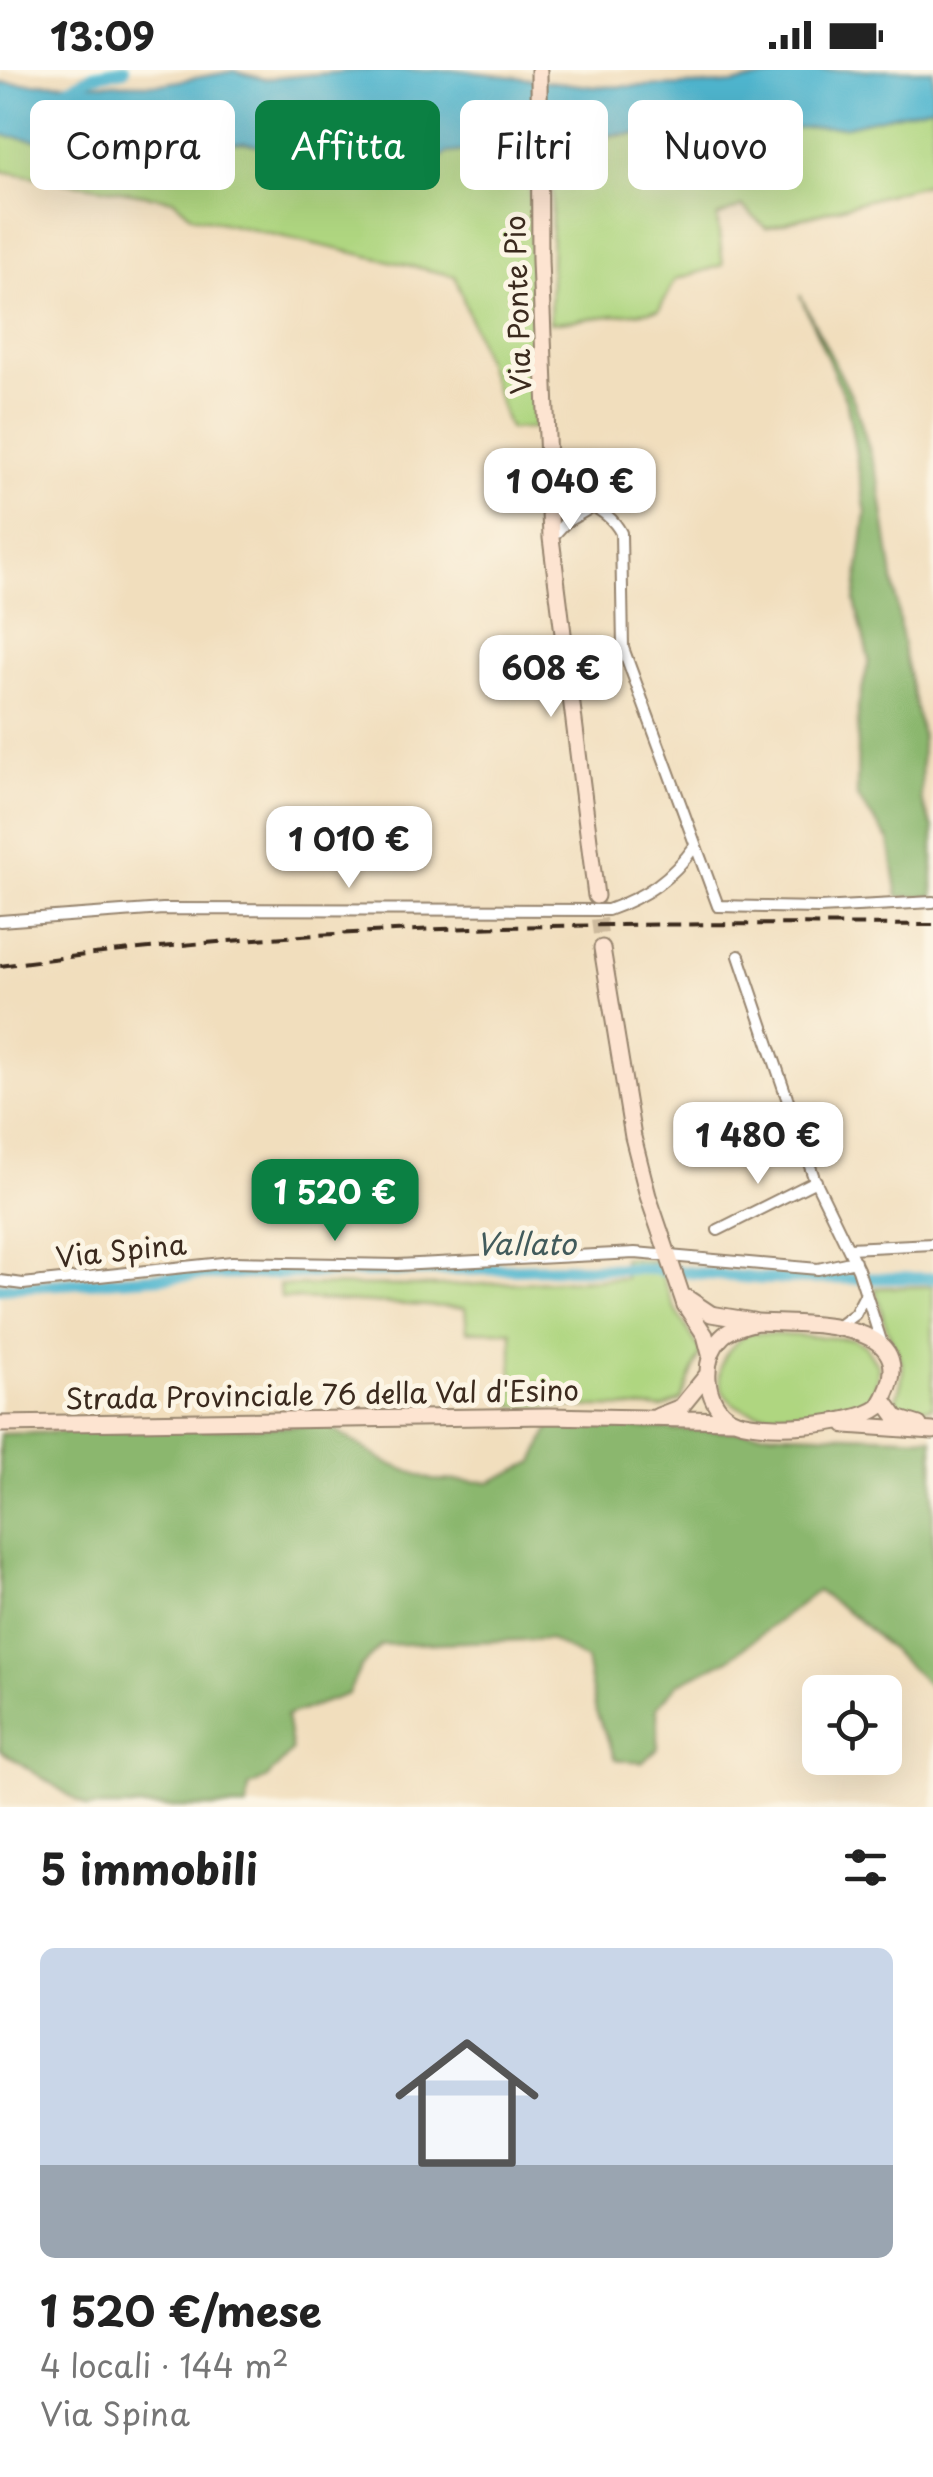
<!DOCTYPE html>
<html lang="it">
<head>
<meta charset="utf-8">
<style>
  :root { --surface:#fff; --page:#f6f6f6; --text:#222; --muted:#767676; --accent:#0b8043 }
  body { margin:0; font-family:"Playpen Sans",sans-serif; background:var(--page); color:var(--text); height:100vh; display:flex; flex-direction:column; font-size:38px; white-space:nowrap }
  * { box-sizing:border-box; margin:0 }
  p { font-size:32px; color:var(--muted) }
  .icon { flex:none; width:55px; height:55px; fill:none; stroke:currentColor; stroke-width:2; stroke-linecap:round; stroke-linejoin:round }
  .map { position:relative; height:1737px; overflow:hidden }
  .sheet { display:flex; flex-direction:column; background:var(--surface); flex:1 }
  .sheet>* { flex:none }
  .guide { position:absolute; left:30px; top:30px; width:875px; height:90px; display:flex; gap:20px }
  .buttons { position:absolute; left:802px; top:1605px; display:grid; gap:20px }
  .buttons a { display:grid; place-items:center; width:100px; height:100px; border-radius:15px; background:var(--surface); box-shadow:0 10px 40px #0002; font-size:50px }
  .price { position:absolute; translate:-50% -85px; padding:0 22px; border-radius:20px; background:#fff; color:#222; font-size:32px; line-height:65px; filter:drop-shadow(0 2px 5px #0008) }
  .price::after { content:''; position:absolute; left:50%; top:60px; width:30px; height:22px; margin-left:-15px; background:inherit; clip-path:polygon(0 0,100% 0,50% 100%) }
  .price.selected { background:var(--accent); color:#fff }
  ul { padding:0; list-style:none }
  li { display:grid; align-content:center; gap:20px; height:530px; padding:0 40px }
  li span { display:grid; place-items:center; height:310px; border-radius:15px; color:#555 }
  li>.icon { margin-inline-start:auto }
  span .icon { width:180px; height:180px; fill:#fffc; stroke-width:1 }
  li b { font-size:42px }
  h2 { display:flex; justify-content:space-between; align-items:center; height:120px; padding:0 40px; font-size:42px }
  .tag { padding:0 35px; border-radius:15px; background:var(--surface); box-shadow:0 10px 40px #0002; font-size:35px; line-height:90px }
  .tag.selected { background:var(--accent); color:#fff }
  .status { display:flex; justify-content:space-between; align-items:center; height:70px; padding:0 50px; background:var(--surface); direction:ltr }
  .status svg { height:28px; fill:currentColor }
  .map>svg:first-child { display:block }
  .green { fill:#afd680; stroke:#75804f; stroke-width:2.5 }
  .forest { fill:#8bb76e; stroke:#637046; stroke-width:2.5 }
  .water { fill:#50b6cf; stroke:#467076; stroke-width:2.5 }
  .lines { fill:none; stroke-linecap:round; stroke-linejoin:round }
  .canal { stroke:#50b6cf; stroke-width:12 }
  .secondary-tunnel { stroke:#cdba9d; stroke-width:15; stroke-dasharray:15 8; stroke-linecap:butt }
  .street-casing { stroke:#96846e; stroke-width:14 }
  .secondary-casing { stroke:#96846e; stroke-width:19 }
  .street { stroke:#fff; stroke-width:10 }
  .secondary { stroke:#fde4d1; stroke-width:15 }
  .rail { stroke:#3b2a1e; stroke-width:4; stroke-dasharray:15 8; stroke-linecap:butt }
  .labels { text-anchor:middle; stroke-width:10; stroke-linejoin:round; paint-order:stroke }
  .street-label { font-size:28px; fill:#3b2a1e; stroke:#fcf5e5 }
  .water-label { font-size:30px; font-style:italic; fill:#425b5c; stroke:#fcf5e5 }
</style>
</head>
<body>
<div class="status"><b>13:09</b><svg viewBox="0 0 49 12"><path d="M0 12V9h3v3zM5 12V6h3v6zM10 12V3h3v9zM15 12V0h3v12zM26 1h20v11H26zM47 4h2v5h-2z"/></svg></div>
<div class="map">
<svg width="933" height="1737" viewBox="0 0 933 1737">
  <rect width="100%" height="100%" fill="#fcf5e5"/>
  <filter id="ink" filterUnits="userSpaceOnUse"><feTurbulence type="fractalNoise" baseFrequency=".01" numOctaves="2"/><feDisplacementMap in="SourceGraphic" scale="20" xChannelSelector="R" yChannelSelector="G"/><feConvolveMatrix kernelMatrix="1 2 1 2 8 2 1 2 1" color-interpolation-filters="sRGB"/></filter>
  <filter id="wash" filterUnits="userSpaceOnUse"><feTurbulence type="fractalNoise" baseFrequency=".0048" numOctaves="4" result="noise"/><feDisplacementMap in="SourceGraphic" scale="40" xChannelSelector="R" yChannelSelector="G"/><feGaussianBlur stdDeviation="2.25" result="paint"/><feColorMatrix in="noise" values="0 0 0 0 0 0 0 0 0 0 0 0 0 0 0 0 0 1.4 0 .05"/><feComposite in="paint" operator="in"/></filter>
  <g filter="url(#wash)">
    <rect width="100%" height="100%" fill="#f1debd"/>
    <path class="green" d="M933,36v76l-167,46 -24,-22 -25,11 6,48 -47,14 -17,31 -109,13 3,-182 137,-11 156,-4z
      M0,65l118,15 126,-8 159,39 45,-28 81,-9 5,284 -25,1 -54,-153 -263,-60 -18,-16 -174,-29z
      M623,1188l33,3 19,48 26,42 -20,49 -19,8 -150,-2v-75h-45l-2,-23 -184,-10 -2,-13 160,1 186,-8z
      M933,1216v121l-31,2 -6,-10c14,-39 4,-36 -9,-70 -5,-14 -8,-28 -12,-41z
      M750,1263l103,6 12,7 13,20c2,49 -42,47 -78,46 -15,0 -33,3 -47,0 -47,-11 -41,-60 -3,-79z"/>
    <path class="forest" d="M800,225l55,108 24,79 25,172 18,82 -1,63 12,30v67l-35,1 -9,-57 -32,-43 1,-90 11,-47 -14,-59 11,-88 -19,-110z
      M327,1355l60,38 45,17 58,2 44,-20 17,-37 382,13v251l-78,-72 -38,-26 -88,68 -50,24 -22,24 1,41 -16,15 -26,-4 -20,-47 -10,-52 -37,-21 -168,6 -21,23 -12,26 -62,22 6,35 -25,27 -18,9 -2,20h-160l-87,-57v-316z"/>
    <path class="water" d="M361,0h97l137,17 138,-3 71,-14h129v36l-87,20 -238,9 -160,18 -44,28 -160,-39 -126,8 -118,-15v-52l162,1 72,-13 30,8z"/>
    <g class="lines">
      <path class="canal" d="M66,20l26,-14 32,-6
        M0,1218l195,-13 372,-7 84,1 112,10 170,-1"/>
    </g>
  </g>
  <g filter="url(#ink)">
    <g class="lines">
      <path class="secondary-tunnel" d="M596,826l6,52"/>
      <g class="street-casing">
        <path id="street" d="M550,394c17,41 55,37 71,69l2,115 95,258 101,2 114,-6
          M549,435l22,8 11,-3
          M552,467l14,-15 26,-15
          M0,851l163,-12 445,1c39,-14 63,-31 87,-64
          M739,886l75,222 44,91 24,75
          M718,1160l98,-49
          M849,1178l84,-4
          M0,1211l23,3 209,-22 166,3 237,-12 183,16 37,-8
          M840,1255l15,-11 11,-21"/>
      </g>
      <g class="secondary-casing">
        <path id="secondary" d="M539,0l1,190 11,278 45,358
          M602,878l31,189 15,59 37,109 20,30 5,19
          M687,1228l24,16 42,7
          M757,1252c48,2 176,-3 122,85 -24,19 -123,26 -149,11 -27,-15 -29,-61 -8,-81 8,-9 24,-12 35,-15z
          M884,1330l13,18 22,7
          M658,1346l23,-9 26,-32
          M0,1354l549,-8 183,4
          M846,1355l87,6"/>
      </g>
      <use href="#street" class="street"/>
      <use href="#secondary" class="secondary"/>
      <path class="rail" d="M0,896c310,-44 620,-43 933,-41"/>
    </g>
  </g>
  <g class="labels">
    <g class="street-label">
      <text transform="translate(518 235) rotate(-92)" y="10">Via Ponte Pio</text>
      <text transform="translate(121 1181) rotate(-6)" y="10">Via Spina</text>
      <text transform="translate(322 1325) rotate(-1)" y="10">Strada Provinciale 76 della Val d'Esino</text>
    </g>
    <g class="water-label">
      <text x="526" y="1185">Vallato</text>
    </g>
  </g>
</svg>
<div class="buttons">
<a><svg class="icon" aria-label="locate" viewBox="0 0 24 24"><circle cx="12" cy="12" r="6"/><path d="M12 2v4M12 18v4M2 12h4M18 12h4"/></svg></a>
</div>
<b class="price" style="left:570px;top:463px">1 040 €</b>
<b class="price" style="left:551px;top:650px">608 €</b>
<b class="price" style="left:349px;top:821px">1 010 €</b>
<b class="price" style="left:758px;top:1117px">1 480 €</b>
<b class="price selected" style="left:335px;top:1174px">1 520 €</b>
<div class="guide">
<a class="tag">Compra</a>
<a class="tag selected">Affitta</a>
<a class="tag">Filtri</a>
<a class="tag">Nuovo</a>
</div>
</div>
<section class="sheet">
<h2>5 immobili<svg class="icon" aria-label="filters" viewBox="0 0 24 24"><path d="M4 7h16M4 17h16"/><circle cx="9" cy="7" r="2"/><circle cx="15" cy="17" r="2"/></svg></h2>
<ul>
<li><span style="background:linear-gradient(#c9d6e8 70%,#9aa5b1 0)"><svg class="icon" aria-label="home" viewBox="0 0 24 24"><path d="M3 11l9-7 9 7M6 9v11h12V9"/></svg></span><div><b>1 520 €/mese</b><p>4 locali · 144 m²</p><p>Via Spina</p></div></li>
</ul>
</section>
</body>
</html>
